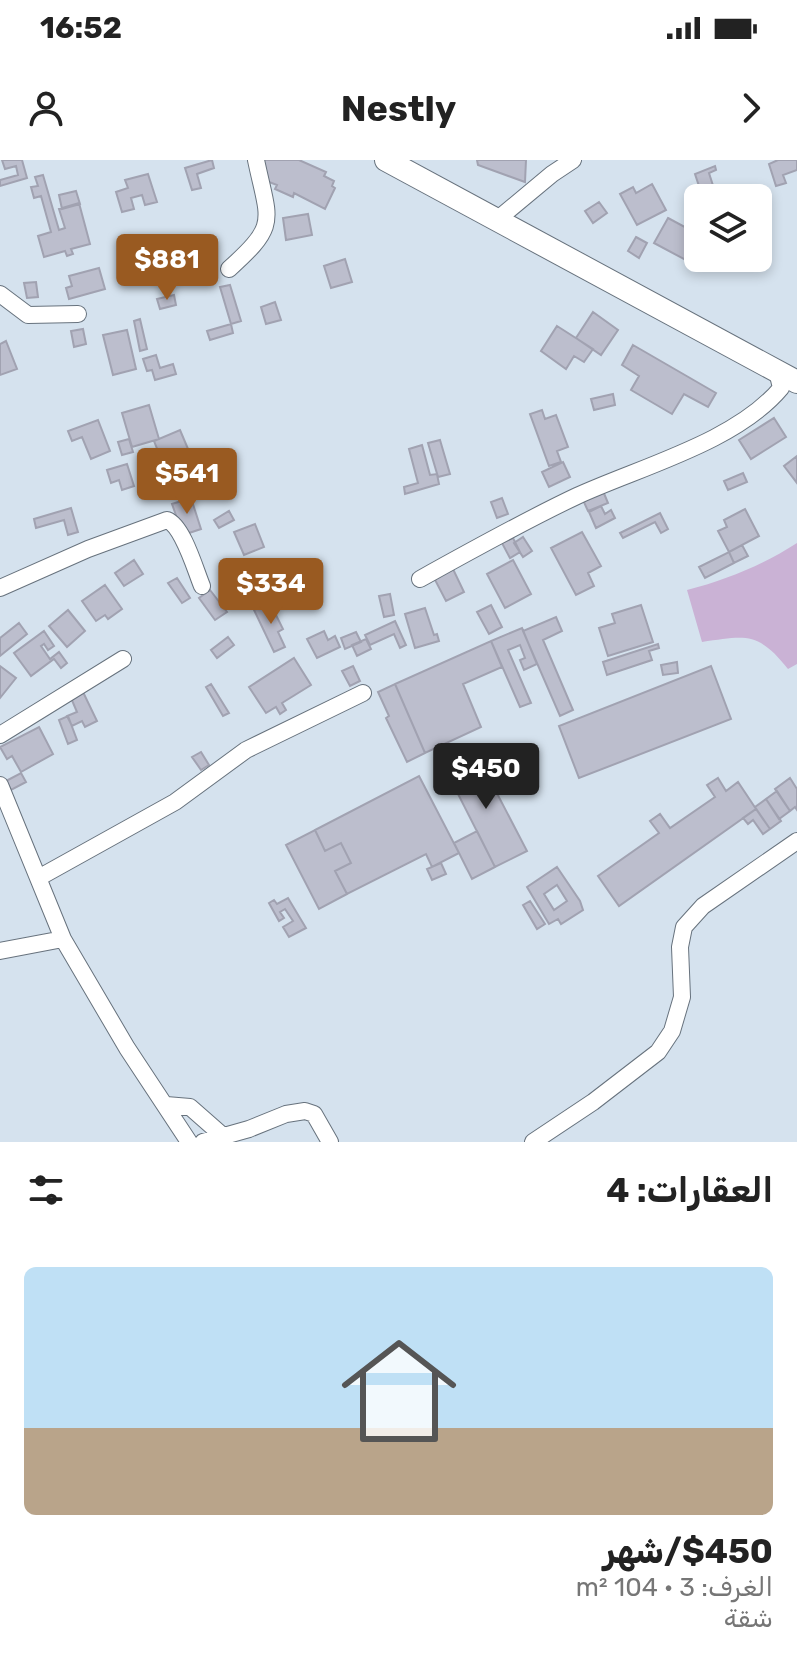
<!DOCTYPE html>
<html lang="ar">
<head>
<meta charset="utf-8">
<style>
  :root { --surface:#fff; --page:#f2f2f2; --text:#222; --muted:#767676; --accent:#995a21 }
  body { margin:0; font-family:Rubik,Cairo,sans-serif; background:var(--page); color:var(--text); direction:rtl; height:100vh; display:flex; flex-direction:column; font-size:30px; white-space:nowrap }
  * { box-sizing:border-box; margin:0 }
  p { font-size:26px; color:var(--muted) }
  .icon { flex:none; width:44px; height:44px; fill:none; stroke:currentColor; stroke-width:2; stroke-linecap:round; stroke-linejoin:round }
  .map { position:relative; height:982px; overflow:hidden; direction:ltr }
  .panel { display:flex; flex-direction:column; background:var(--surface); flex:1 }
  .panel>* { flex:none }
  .buttons { position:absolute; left:684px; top:24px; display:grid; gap:16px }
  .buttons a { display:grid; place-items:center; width:88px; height:88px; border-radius:12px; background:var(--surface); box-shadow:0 4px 12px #0003; font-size:40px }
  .price { position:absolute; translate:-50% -68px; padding:0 18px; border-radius:8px; background:var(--accent); color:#fff; font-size:26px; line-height:52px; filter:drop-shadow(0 2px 4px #0008) }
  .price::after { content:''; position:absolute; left:50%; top:48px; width:24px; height:18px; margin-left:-12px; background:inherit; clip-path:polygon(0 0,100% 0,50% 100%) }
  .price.selected { background:#222; color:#fff }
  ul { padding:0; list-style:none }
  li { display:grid; align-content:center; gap:16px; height:424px; padding:0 24px }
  li span { display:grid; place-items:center; height:248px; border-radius:12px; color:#555 }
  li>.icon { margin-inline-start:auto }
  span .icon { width:144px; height:144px; fill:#fffc; stroke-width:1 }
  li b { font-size:34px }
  h2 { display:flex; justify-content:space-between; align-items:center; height:96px; padding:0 24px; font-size:34px }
  .status { display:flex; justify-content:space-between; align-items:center; height:56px; padding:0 40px; background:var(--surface); direction:ltr }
  .status svg { height:22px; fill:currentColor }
  header { display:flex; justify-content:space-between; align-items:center; height:104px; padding:0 24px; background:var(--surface); font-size:36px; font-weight:700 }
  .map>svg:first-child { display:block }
  .green { fill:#cab2d5 }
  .building { fill:#bcbecd; stroke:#a1a2b1; stroke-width:2; fill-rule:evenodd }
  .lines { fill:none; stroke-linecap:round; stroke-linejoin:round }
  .minor-casing { stroke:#67727d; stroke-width:18 }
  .secondary-casing { stroke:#67727d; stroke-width:24 }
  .minor { stroke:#fff; stroke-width:16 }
  .secondary { stroke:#fff; stroke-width:22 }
</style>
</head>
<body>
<div class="status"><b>16:52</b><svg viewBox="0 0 49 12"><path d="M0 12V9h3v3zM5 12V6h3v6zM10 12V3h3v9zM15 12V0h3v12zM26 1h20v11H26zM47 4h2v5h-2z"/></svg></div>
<header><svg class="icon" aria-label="forward" viewBox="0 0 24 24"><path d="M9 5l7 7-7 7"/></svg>Nestly<svg class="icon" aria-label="person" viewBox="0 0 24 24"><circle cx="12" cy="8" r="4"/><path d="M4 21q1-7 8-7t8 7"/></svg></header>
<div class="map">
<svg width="797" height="982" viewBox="0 0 797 982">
  <rect width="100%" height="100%" fill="#d5e2ee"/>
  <path class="green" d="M797,383v121l-9,5c-30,-38 -42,-33 -86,-27l-15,-52c39,-10 76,-25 110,-47z"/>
  <path class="building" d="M2,0h20l5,18 -27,8v-6l18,-5 -2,-9 -11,3z
    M212,0l2,8 -17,6 4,14 -9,2 -7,-22z
    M258,0h41l27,12 -2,4 10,5 -2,5 3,2 -10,21 -31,-16 -1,4 -18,-8 2,-4 -13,-5z
    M477,0h49l-1,22 -47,-17z
    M778,0h19v10l-14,5 3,8 -10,3 -7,-22z
    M715,6l1,4 -7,3 8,25h-14l-8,-24z
    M148,14l9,28 -12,3 -3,-10 -11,3 3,11 -12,3 -6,-20 12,-4 -3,-8z
    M43,15l16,55 6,-2 -6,-19 20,-6 11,41 -19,5 2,5 -6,2 -2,-5 -21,6 -6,-21 13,-4 -10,-36 -7,2 -3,-11 7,-1 -3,-9z
    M652,24l14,26 -29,15 -17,-31 13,-7 3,6z
    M76,31l4,13 -18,5 -3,-14z
    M599,42l8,11 -14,10 -8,-12z
    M308,54l4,21 -26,5 -3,-22z
    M668,58l30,16v24h3l-4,8 -43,-23z
    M636,77l11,6 -8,15 -11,-7z
    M345,99l7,23 -21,6 -7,-22z
    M99,108l6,21 -36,10 -3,-11 6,-2 -3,-10z
    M36,122l2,15 -11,1 -3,-15z
    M230,125l11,36 -10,3 -11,-37z
    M174,135l2,10 -16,4 -3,-10z
    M275,142l6,18 -15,4 -5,-17z
    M593,152l25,18 -17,25 -25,-17z
    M140,159l7,30 -7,2 -6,-30z
    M231,164l2,9 -23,7 -3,-9z
    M557,166l36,23 -9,13 -10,-6 -8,13 -25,-18z
    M83,169l3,15 -12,3 -3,-16z
    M127,170l9,39 -23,6 -10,-40z
    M6,181l11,28 -17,6v-31z
    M633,185l83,48 -8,14 -24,-13 -12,20 -41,-24 8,-14 -17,-11z
    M156,195l4,13 13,-4 3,10 -21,6 -3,-10 -5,1 -4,-12z
    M613,234l2,11 -21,5 -3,-11z
    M149,245l10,34 -27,8 -10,-34z
    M542,250l3,9 11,-4 12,32 -11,4 4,11 -12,4 -19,-52z
    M774,258l12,19 -35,22 -12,-19z
    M98,260l12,31 -19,8 -9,-22 -10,4 -4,-10z
    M180,270l11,26 -18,7 -2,-6 -9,4 -8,-20z
    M129,279l4,13 -11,3 -4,-13z
    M440,280l10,34 -12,3 -10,-34z
    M422,285l8,30 7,-1 2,10 -34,10 -1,-7 14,-4 -9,-34z
    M797,296v27l-13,-17z
    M563,302l7,15 -21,10 -7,-15z
    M127,304l7,22 -12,4 -3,-10 -8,3 -4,-13z
    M743,313l4,9 -19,8 -4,-9z
    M196,319l3,9 -20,6 -2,-9z
    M603,331l5,12 -20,8 -5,-11z
    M191,338l10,31 -18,6 -11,-31z
    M502,338l6,16 -11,4 -6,-16z
    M601,346l4,8 6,-4 4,8 -19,10 -7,-16z
    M71,348l7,24 -10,3 -4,-15 -28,8 -2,-9z
    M745,349l14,27 -30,16 -11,-21 9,-4 -3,-7z
    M229,351l5,9 -15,8 -5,-8z
    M660,353l8,16 -7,4 -6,-11 -32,16 -3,-5z
    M255,364l9,23 -20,8 -10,-23z
    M582,372l19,34 -13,7 6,13 -18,9 -25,-47z
    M523,377l9,14 -9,6 -9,-14z
    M513,378l7,14 -10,6 -8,-15z
    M742,385l6,11 -14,7 -5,-11z
    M729,392l5,11 -29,15 -6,-11z
    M134,400l9,14 -19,12 -9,-13z
    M513,400l18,34 -26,14 -18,-34z
    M452,407l12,25 -18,9 -13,-25z
    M177,418l13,20 -8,5 -14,-20z
    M105,425l17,24 -14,10 -3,-4 -9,6 -14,-20z
    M210,430l17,22 -12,8 -16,-22z
    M390,434l4,21 -10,2 -5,-21z
    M270,443l13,26 -5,3 7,15 -11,5 -20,-42z
    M491,445l11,22 -13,7 -12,-22z
    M641,445l12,37 -45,14 -9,-28 16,-5 -3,-9z
    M425,448l9,27 3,-1 2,7 -24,7 -10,-34z
    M68,450l17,21 -18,16 -18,-21z
    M556,457l6,14 -19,9 30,70 -13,6 -37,-85z
    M395,461l11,24 -6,3 -6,-14 -24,11 -5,-10z
    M19,463l8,11 -27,22v-18z
    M522,468l15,36 -13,6 -4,-10 5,-2 -5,-13 -12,5 23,53 -11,4 -29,-66z
    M44,471l10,15 -6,4 -4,-6 -3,2 9,13 9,-7 8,11 -6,5 -7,-9 -23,17 -17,-23z
    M324,471l4,9 7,-4 5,11 -23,11 -10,-19z
    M356,472l5,10 -16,7 -4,-11z
    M228,477l6,8 -17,13 -6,-8z
    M366,479l5,10 -14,7 -5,-11z
    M491,481l11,26 -39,17 18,43 -56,26 -30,-69z
    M658,484l1,4 -10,3 3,9 -45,15 -4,-13z
    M294,498l17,27 -29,18 4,7 -6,4 -4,-7 -10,6 -17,-26z
    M677,502l1,11 -15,2 -2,-10z
    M0,506l16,12 -16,20z
    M353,506l7,15 -10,5 -8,-15z
    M711,506l20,53 -152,59 -20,-52z
    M211,524l18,29 -6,3 -17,-29z
    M395,524l30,69 -18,9 -21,-44 3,-2 -11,-24z
    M83,532l14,29 -12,6 -3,-6 -10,5 -5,-10 10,-4 -6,-14z
    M68,556l9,24 -9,4 -9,-24z
    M39,567l14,27 -32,18 -9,-16 -5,3 -7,-12z
    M201,592l8,13 -8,5 -9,-13z
    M477,595l50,96 -32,16 -42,-83 -6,3 -6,-13z
    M21,613l5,9 -15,8 -5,-9z
    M419,616l40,77 -27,14 -6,-13 -79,40 -12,-23 16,-8 -10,-20 -16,8 -10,-21z
    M718,618l8,13 12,-9 18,27 -137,97 -21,-30 61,-43 -9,-12 10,-7 10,14 45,-31 -8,-12z
    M790,618l7,11v21l-2,-3 -5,4 -15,-22z
    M777,631l13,20 -11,8 -13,-20z
    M766,639l15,22 -11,8 -15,-22z
    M756,649l14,20 -7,5 -10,-14 -5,4 -5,-6z
    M315,670l10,21 16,-8 10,20 -16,8 12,23 -28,15 -33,-64z
    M477,671l18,36 -23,12 -18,-36z
    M441,703l5,11 -14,6 -5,-11z
    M557,707l23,34 3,9 -22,14 -3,-5 -9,5 -22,-37zM557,725l10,16 -13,9 -10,-16z
    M288,738l18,30 -17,9 -6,-10 10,-6 -8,-12 -5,3 4,6 -5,3 -10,-18 5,-3 3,4z
    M530,741l15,23 -8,5 -14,-24z"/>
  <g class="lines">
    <g class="minor-casing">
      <path id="minor" d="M498,59l54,-45 21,-14
        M229,109c50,-45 40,-47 27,-109
        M0,134l28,21 50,-1
        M420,419c52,-29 104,-58 157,-83 63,-29 159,-54 204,-108l-4,-17
        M0,428l88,-39 79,-29c16,6 28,49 35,66
        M0,575l123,-76
        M0,625l63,154 64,109 62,94
        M40,717l135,-75 71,-52 117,-57
        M0,791l63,-12
        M166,945l24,2 33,29
        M203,982l46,-13 37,-15 19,-3 9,3 16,28
        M533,982l60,-40 65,-50 14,-21 10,-34 -2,-50 4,-20 19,-21 94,-65"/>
    </g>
    <g class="secondary-casing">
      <path id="secondary" d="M386,0l411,222"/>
    </g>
    <use href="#minor" class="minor"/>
    <use href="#secondary" class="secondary"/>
  </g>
</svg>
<div class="buttons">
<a><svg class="icon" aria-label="layers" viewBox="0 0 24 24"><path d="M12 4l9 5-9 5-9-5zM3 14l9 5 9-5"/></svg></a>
</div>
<b class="price" style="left:167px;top:142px">$881</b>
<b class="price" style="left:187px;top:356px">$541</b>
<b class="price" style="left:271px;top:466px">$334</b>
<b class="price selected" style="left:486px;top:651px">$450</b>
</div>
<section class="panel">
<h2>العقارات: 4<svg class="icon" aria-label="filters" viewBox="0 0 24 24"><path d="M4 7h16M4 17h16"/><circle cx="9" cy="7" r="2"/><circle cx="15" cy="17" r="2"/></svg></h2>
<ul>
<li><span style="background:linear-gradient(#bfe0f5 65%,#b9a48a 0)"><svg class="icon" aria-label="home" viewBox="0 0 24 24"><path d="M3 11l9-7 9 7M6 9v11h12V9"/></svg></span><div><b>$450/شهر</b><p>الغرف: 3 · 104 m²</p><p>شقة</p></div></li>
</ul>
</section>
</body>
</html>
